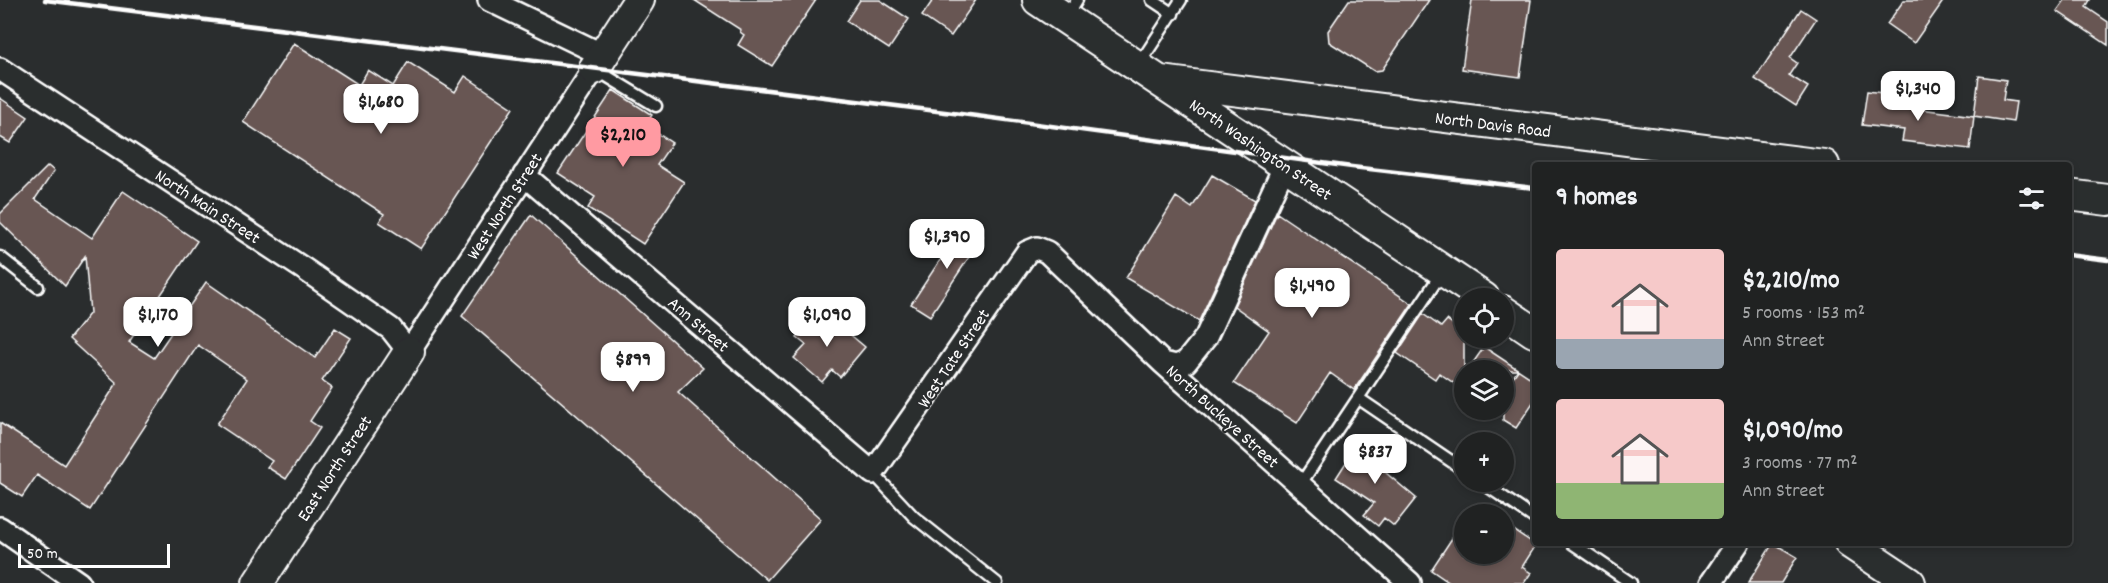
<!DOCTYPE html>
<html lang="en">
<head>
<meta charset="utf-8">
<style>
  :root { --surface:#202222; --page:#282a2a; --text:#f1f3f6; --muted:#a2a4a5; --line:#3d3f40; --accent:#ff9aa2 }
  body { margin:0; font-family:Dekko,sans-serif; background:var(--page); color:var(--text); height:100vh; display:flex; flex-direction:column; font-size:22px; white-space:nowrap }
  * { box-sizing:border-box; margin:0 }
  p { font-size:20px; color:var(--muted) }
  .icon { flex:none; width:33px; height:33px; fill:none; stroke:currentColor; stroke-width:2; stroke-linecap:round; stroke-linejoin:round }
  .map { position:relative; flex:1; overflow:hidden }
  .drawer { position:absolute; left:1532px; top:162px; width:540px; height:384px; display:flex; flex-direction:column; background:var(--surface); border-radius:6px; box-shadow:0 3px 9px #0003,0 0 0 2px var(--line) }
  .drawer>* { flex:none }
  .fabs { position:absolute; left:1454px; top:288px; display:grid; gap:12px }
  .fabs a { display:grid; place-items:center; width:60px; height:60px; border-radius:50%; background:var(--surface); box-shadow:0 3px 9px #0003,0 0 0 2px var(--line); font-size:30px }
  .scale { position:absolute; left:18px; bottom:15px; width:152px; box-sizing:border-box; padding-left:6px; border:3px solid #fff; border-top:0; font-size:16px; line-height:21px; white-space:nowrap; color:#fff; -webkit-text-stroke:4px #2a2d2e; paint-order:stroke }
  .price { position:absolute; translate:-50% -51px; padding:0 14px; border-radius:12px; background:#fff; color:#222; font-size:20px; line-height:39px; filter:drop-shadow(0 2px 3px #0008) }
  .price::after { content:''; position:absolute; left:50%; top:36px; width:18px; height:14px; margin-left:-9px; background:inherit; clip-path:polygon(0 0,100% 0,50% 100%) }
  .price.selected { background:var(--accent); color:#111 }
  ul { padding:0; list-style:none }
  li { display:flex; align-items:center; gap:18px; height:150px; padding:0 24px }
  li span { display:grid; place-items:center; flex:none; width:168px; height:120px; border-radius:6px; color:#555 }
  li>.icon { margin-inline-start:auto }
  span .icon { width:72px; height:72px; fill:#fffc; stroke-width:1 }
  li b { font-size:26px }
  h2 { display:flex; justify-content:space-between; align-items:center; height:72px; padding:0 24px; font-size:26px }
  .map>svg:first-child { display:block }
  .building { fill:#685653; stroke:#fff; stroke-width:1.5 }
  .lines { fill:none; stroke-linecap:round; stroke-linejoin:round }
  .lane-casing { stroke:#fff; stroke-width:15 }
  .street-casing { stroke:#fff; stroke-width:26 }
  .secondary-casing { stroke:#fff; stroke-width:34 }
  .lane { stroke:#2a2d2e; stroke-width:10 }
  .street { stroke:#2a2d2e; stroke-width:21 }
  .secondary { stroke:#2a2d2e; stroke-width:30 }
  .rail { stroke:#fff; stroke-width:4.5 }
  .labels { text-anchor:middle; stroke-width:4.5; stroke-linejoin:round; paint-order:stroke }
  .street-label { font-size:18px; fill:#fff; stroke:#2a2d2e }
</style>
</head>
<body>
<div class="map">
<svg width="2108" height="583" viewBox="0 0 2108 583">
  <rect width="100%" height="100%" fill="#2a2d2e"/>
  <filter id="ink" filterUnits="userSpaceOnUse"><feTurbulence type="fractalNoise" baseFrequency=".0167" numOctaves="2"/><feDisplacementMap in="SourceGraphic" scale="12" xChannelSelector="R" yChannelSelector="G"/><feConvolveMatrix kernelMatrix="1 2 1 2 8 2 1 2 1" color-interpolation-filters="sRGB"/></filter>
  <g filter="url(#ink)">
    <path class="building" d="M694,0h122l-44,66 -34,-21 6,-10 -4,-3 1,-2z
      M860,0h20l29,19 -20,30 -43,-28z
      M933,0h43l-25,36 -29,-20z
      M1349,0h80l-47,70 -8,1 -45,-29 -1,-11z
      M1472,0h59l-11,77 -58,-8z
      M1904,0h40l-30,43 -27,-19z
      M2065,0h25l-4,7 22,15v23l-51,-34z
      M1801,9l15,10 -26,39 7,5 -8,12 19,12 -12,19 -41,-27z
      M294,43l65,42 9,-15 25,16 15,-24 47,30 10,-16 48,32 -92,141 -42,-27 5,-8 -141,-92z
      M1979,76l27,4 -3,20 13,2 -3,20 -39,-6z
      M613,90l39,25 -7,10 27,18 -15,22 27,17 -41,62 -55,-36 7,-11 -37,-24z
      M1867,91l39,5 -1,11 69,9 -4,33 -68,-8 2,-11 -42,-5z
      M0,98l28,19 -18,26 -10,-6z
      M48,166l6,5 -19,28 57,39 31,-47 74,50 -68,101 25,16 52,-76 109,76 20,-30 16,10 -29,43 10,7 -22,33 10,7 -34,51 -19,-12 5,-6 -55,-37 30,-45 -49,-34 -108,165 -53,-35 -15,22 -22,-14v-60l64,42 53,-82 -48,-44 21,-26 -5,-57 -20,30 -65,-64v-8z
      M1212,175l43,25 -56,121 -73,-43 50,-81 16,11z
      M1277,213l135,91 -58,86 -24,-17 -33,50 -63,-40 35,-52 -35,-25z
      M531,215l172,153 -25,24 143,127 -54,61 -305,-264z
      M964,224l19,12 -53,80 -19,-12z
      M821,310l44,37 -25,30 -8,-7 -10,12 -28,-24 12,-13 -9,-7z
      M1423,314l18,13 6,-7 17,12v58l-25,-17 -4,6 -38,-26z
      M1484,347l50,33v21l-18,27 -13,-8v-28l15,-22h-50z
      M1361,439l25,17 -7,11 37,31 -22,28 -10,-8 -6,8 -14,-11 10,-12 -38,-25z
      M1464,520v34h39v-17l6,-10 27,18 -14,22 9,6 -7,10h-74l-19,-13z
      M1773,543l24,14 -16,26h-33z"/>
    <g class="lines">
      <g class="lane-casing">
        <path id="lane" d="M1152,0l21,14
          M1066,18l11,-18
          M1138,66l43,-66
          M595,69l61,37
          M0,257l38,30
          M1358,398l106,72
          M873,473l41,44 83,66
          M1481,482l53,36
          M1300,485l143,-214
          M1572,543l59,40"/>
      </g>
      <g class="street-casing">
        <path id="street" d="M489,0l114,55
          M0,69l304,200 87,60 18,23 185,-283
          M524,175l349,298 154,-221 10,-4 10,4 116,111 247,220
          M1163,363l13,3 10,-4 20,-25 79,-172
          M0,528l79,55
          M1711,583l27,-40"/>
      </g>
      <g class="secondary-casing">
        <path id="secondary" d="M1038,0l446,298
          M594,69l45,-69
          M1161,81l663,84
          M2068,195l40,5
          M1503,311l31,21
          M1850,543l60,40
          M258,583l151,-231"/>
      </g>
      <use href="#lane" class="lane"/>
      <use href="#street" class="street"/>
      <use href="#secondary" class="secondary"/>
      <path class="rail" d="M45,0l932,116 375,51 182,21
        M2068,255l40,5"/>
    </g>
  </g>
  <g class="labels">
    <g class="street-label">
      <text transform="translate(1493 124) rotate(7)" y="6">North Davis Road</text>
      <text transform="translate(1261 149) rotate(34)" y="6">North Washington Street</text>
      <text transform="translate(208 206) rotate(33)" y="6">North Main Street</text>
      <text transform="translate(504 206) rotate(-57)" y="6">West North Street</text>
      <text transform="translate(699 324) rotate(41)" y="6">Ann Street</text>
      <text transform="translate(953 358) rotate(-56)" y="6">West Tate Street</text>
      <text transform="translate(1223 416) rotate(42)" y="6">North Buckeye Street</text>
      <text transform="translate(334 468) rotate(-57)" y="6">East North Street</text>
    </g>
  </g>
</svg>
<div class="fabs">
<a><svg class="icon" aria-label="locate" viewBox="0 0 24 24"><circle cx="12" cy="12" r="6"/><path d="M12 2v4M12 18v4M2 12h4M18 12h4"/></svg></a>
<a><svg class="icon" aria-label="layers" viewBox="0 0 24 24"><path d="M12 4l9 5-9 5-9-5zM3 14l9 5 9-5"/></svg></a>
<a>+</a>
<a>−</a>
</div>
<div class="scale">50 m</div>
<b class="price" style="left:1918px;top:122px">$1,340</b>
<b class="price" style="left:381px;top:135px">$1,680</b>
<b class="price selected" style="left:623px;top:168px">$2,210</b>
<b class="price" style="left:947px;top:270px">$1,390</b>
<b class="price" style="left:1312px;top:319px">$1,490</b>
<b class="price" style="left:158px;top:348px">$1,170</b>
<b class="price" style="left:827px;top:348px">$1,090</b>
<b class="price" style="left:633px;top:393px">$899</b>
<b class="price" style="left:1375px;top:485px">$837</b>
<section class="drawer">
<h2>9 homes<svg class="icon" aria-label="filters" viewBox="0 0 24 24"><path d="M4 7h16M4 17h16"/><circle cx="9" cy="7" r="2"/><circle cx="15" cy="17" r="2"/></svg></h2>
<ul>
<li><span style="background:linear-gradient(#f6c9c9 75%,#9aa5b1 0)"><svg class="icon" aria-label="home" viewBox="0 0 24 24"><path d="M3 11l9-7 9 7M6 9v11h12V9"/></svg></span><div><b>$2,210/mo</b><p>5 rooms · 153 m²</p><p>Ann Street</p></div></li>
<li><span style="background:linear-gradient(#f6c9c9 70%,#8fb573 0)"><svg class="icon" aria-label="home" viewBox="0 0 24 24"><path d="M3 11l9-7 9 7M6 9v11h12V9"/></svg></span><div><b>$1,090/mo</b><p>3 rooms · 77 m²</p><p>Ann Street</p></div></li>
</ul>
</section>
</div>
</body>
</html>
